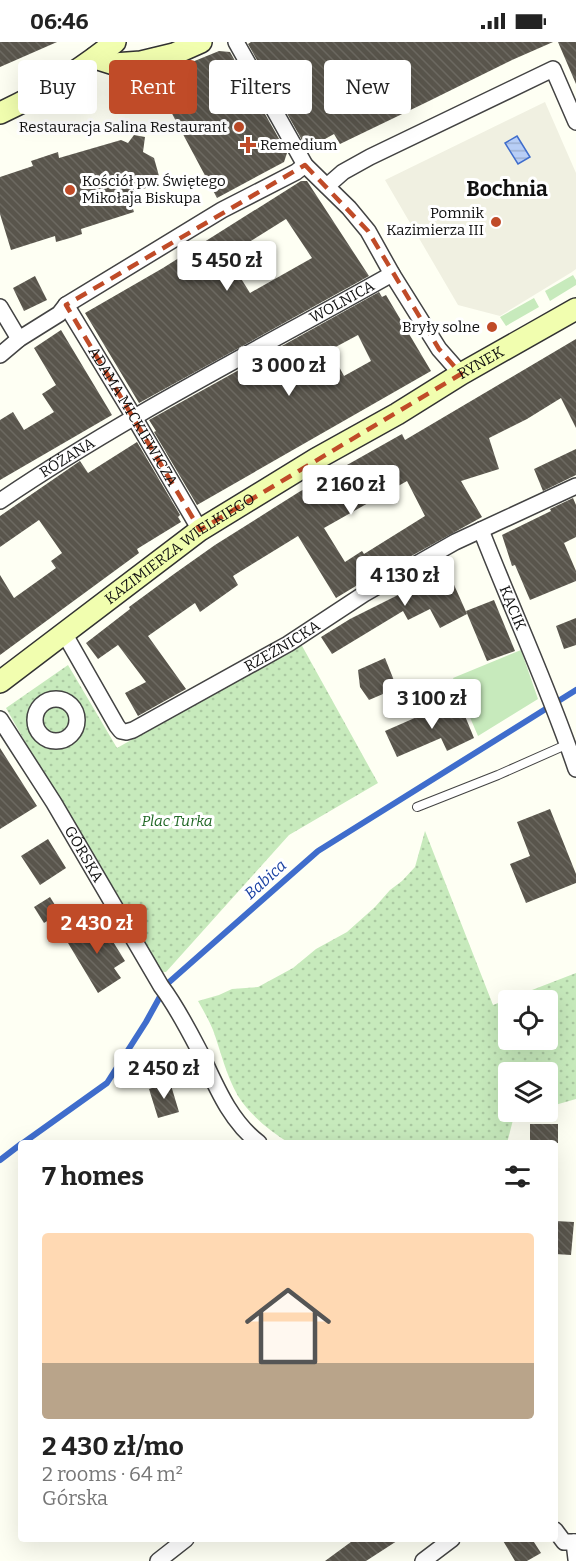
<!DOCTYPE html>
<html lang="en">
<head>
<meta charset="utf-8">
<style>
  :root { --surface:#fff; --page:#f6f6f6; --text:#222; --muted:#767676; --accent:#c04b28 }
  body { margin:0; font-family:Bitter,serif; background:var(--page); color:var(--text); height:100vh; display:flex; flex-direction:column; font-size:22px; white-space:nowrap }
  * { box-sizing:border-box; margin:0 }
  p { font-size:20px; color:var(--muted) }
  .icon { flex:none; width:33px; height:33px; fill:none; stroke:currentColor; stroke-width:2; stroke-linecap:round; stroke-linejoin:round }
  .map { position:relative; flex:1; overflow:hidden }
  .panel { position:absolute; left:18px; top:1098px; width:540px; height:402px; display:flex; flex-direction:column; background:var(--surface); border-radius:6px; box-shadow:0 6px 24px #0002 }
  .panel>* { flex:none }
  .hud { position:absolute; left:18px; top:18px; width:540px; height:54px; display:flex; gap:12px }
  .tools { position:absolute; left:498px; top:948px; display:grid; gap:12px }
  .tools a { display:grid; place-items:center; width:60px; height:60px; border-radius:6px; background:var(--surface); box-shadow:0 6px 24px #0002; font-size:30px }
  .price { position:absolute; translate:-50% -51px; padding:0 14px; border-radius:6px; background:#fff; color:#222; font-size:20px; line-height:39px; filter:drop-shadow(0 2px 3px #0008) }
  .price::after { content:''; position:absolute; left:50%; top:36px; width:18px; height:14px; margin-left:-9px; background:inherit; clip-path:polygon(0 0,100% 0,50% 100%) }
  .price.on { background:var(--accent); color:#fff }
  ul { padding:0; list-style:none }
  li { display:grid; align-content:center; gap:12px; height:318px; padding:0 24px }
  li span { display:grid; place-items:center; height:186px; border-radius:6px; color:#555 }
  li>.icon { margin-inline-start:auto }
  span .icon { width:108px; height:108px; fill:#fffc; stroke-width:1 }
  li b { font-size:26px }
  h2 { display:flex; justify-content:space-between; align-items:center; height:72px; padding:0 24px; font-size:26px }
  .pill { padding:0 21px; border-radius:6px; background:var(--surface); box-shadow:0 6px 24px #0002; font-size:21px; line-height:54px }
  .pill.on { background:var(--accent); color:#fff }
  .status { display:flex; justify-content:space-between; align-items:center; height:42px; padding:0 30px; background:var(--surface); direction:ltr }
  .status svg { height:16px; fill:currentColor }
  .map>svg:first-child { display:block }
  .grass { fill:#c7eabc }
  .park { fill:url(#park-dots); fill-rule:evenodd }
  .plaza { fill:#f0f0e1 }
  .water { fill:url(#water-rules); stroke:#3f6dcc; stroke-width:1.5 }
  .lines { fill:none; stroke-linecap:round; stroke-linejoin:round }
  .stream { stroke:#3f6dcc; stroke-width:6 }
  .building { fill:url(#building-back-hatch); fill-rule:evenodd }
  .lane-casing { stroke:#434343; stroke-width:10 }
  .street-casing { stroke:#434343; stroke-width:18 }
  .secondary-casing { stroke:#323232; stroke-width:24 }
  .lane { stroke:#fff; stroke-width:8 }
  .street { stroke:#fff; stroke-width:15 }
  .secondary { stroke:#f1feaf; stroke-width:21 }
  .marked { fill:none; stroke:#c04b28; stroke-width:4.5; stroke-dasharray:12 8; stroke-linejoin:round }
  .poi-dot { fill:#c04b28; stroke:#fff; stroke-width:2 }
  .labels { text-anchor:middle; stroke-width:6; stroke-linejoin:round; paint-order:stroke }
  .poi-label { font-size:15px; fill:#101010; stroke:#fff; text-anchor:end }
  .street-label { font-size:15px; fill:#101010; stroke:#fff }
  .park-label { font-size:15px; font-style:italic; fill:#206825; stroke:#fff }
  .water-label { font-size:16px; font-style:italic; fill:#1940a2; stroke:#fff }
  .district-label { font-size:21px; font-weight:bold; fill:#101010; stroke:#fff }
</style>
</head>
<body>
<div class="status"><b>06:46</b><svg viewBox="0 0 49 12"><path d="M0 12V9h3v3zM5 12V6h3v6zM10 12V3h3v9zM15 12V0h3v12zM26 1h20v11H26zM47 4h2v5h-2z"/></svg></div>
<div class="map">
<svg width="576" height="1519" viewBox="0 0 576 1519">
  <defs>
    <pattern id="park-dots" width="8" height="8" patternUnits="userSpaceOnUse" patternTransform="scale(1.5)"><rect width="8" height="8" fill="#c7eabc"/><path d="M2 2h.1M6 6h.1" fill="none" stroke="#aac8a1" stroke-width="1.8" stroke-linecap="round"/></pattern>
    <pattern id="water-rules" width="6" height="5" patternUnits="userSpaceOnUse" patternTransform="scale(1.5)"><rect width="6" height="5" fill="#b8cef6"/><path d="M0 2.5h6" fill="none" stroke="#9db0d2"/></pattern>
    <pattern id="building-back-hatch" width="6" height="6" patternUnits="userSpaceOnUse" patternTransform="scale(1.5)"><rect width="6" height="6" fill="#59554c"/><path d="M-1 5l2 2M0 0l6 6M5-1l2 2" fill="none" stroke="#6c6961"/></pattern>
  </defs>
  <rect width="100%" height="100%" fill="#fefff3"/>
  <path class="grass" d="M573,233l3,5v5l-26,16 -5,-10z
    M534,256l5,9 -33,19 -6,-9z
    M521,608l17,49 -60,37 -25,-58z"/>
  <path class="park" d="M301,602l77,139 -89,52 -123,137h-11l-149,-264 62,-43 49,83z
    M425,789l68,174 83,-32v126l-28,8v-35h-40v40h15l-9,4 -7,27h-218c-19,-12 -39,-28 -51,-47 -12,-21 -17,-44 -25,-66 -4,-10 -10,-20 -15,-29l21,-6 13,-6 26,-2 35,-19 23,-19 31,-17 28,-25 15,-17 12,-9 13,-14zM508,958h40v40h-40z"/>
  <path class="plaza" d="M545,60l31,71v96l-4,3 -72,44 -42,-11 -73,-125z"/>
  <path class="water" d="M517,94l13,21 -12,7 -13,-21z"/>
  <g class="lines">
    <path class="stream" d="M23,1101l84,-60 39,-61 21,-38 151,-133 258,-161
      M0,1118l21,-16"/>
  </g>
  <path class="building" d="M0,0h57l-57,25z
    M251,0h302l-41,18 -85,42 -87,42 -6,-10 -27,15 -59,-105z
    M558,0h18v42z
    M219,9l11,1 57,101 -3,9 -67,36 -64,-120z
    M134,93l11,2 -2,15 11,6 5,18 -7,10 -24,8 6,18 -53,17 1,5 -12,4 -14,4 -1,-6 -44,14 -11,-36v-37l33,-11 -2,-5 27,-9 1,6 62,-18 7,3z
    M301,139h6l62,95 -230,127 -54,-90 78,-45zM286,177l26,39 -62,35 -23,-37z
    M35,234l12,24 -23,11 -11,-23z
    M379,250l3,5 4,-2 45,76 -234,134 -43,-73 2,-1 -7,-11zM358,293l13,26 -27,15 -14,-26z
    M61,288l51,85 -112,65v-60l13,-8 11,18 30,-18 -12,-18 14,-9 -22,-37z
    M576,297v89l-15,-30 -34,21 -38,19 10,31 -38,12 21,36 -87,48 -1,-2 -58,35 -38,-62 -65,40 5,9 -38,27 -5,-9 -47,33 38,53 -48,27 -13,-23 21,-11 -28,-37 -20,14 -12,-16 44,-34 -1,-2 45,-33 41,-29 84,-53 103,-58 3,6zM407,439l18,35 -61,38 -2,-3 -17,11 -21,-34z
    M137,400l43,73 -2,2 3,5 -44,27 2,4 -139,102v-80l14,23 42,-30 -5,-7 11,-8 -23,-33 -39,27v-31l80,-55 8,12z
    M576,407v26l-33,16 -9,-22z
    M573,456l3,7v32l-12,6 12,28v10l-46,19 -15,-35 -3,1 -10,-31 49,-24 -1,-2z
    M443,518l24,54 -27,14 -10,-19 -22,11 -5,-9 -71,43 -11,-17 29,-18 60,-30 -4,-8z
    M494,558l21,51 -28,10 -21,-50z
    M576,576v27l-12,4 -8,-23z
    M385,616l12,30 -28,12 -9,-13 -2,-17z
    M458,657l16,39 -27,13 -6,-13 -44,19 -12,-26z
    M0,706l37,58 -37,23z
    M550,767l26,65v9l-50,20 -16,-39 20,-8 -13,-34z
    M48,797l18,29 -26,17 -19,-29z
    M50,855l10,16 -16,10 -10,-16z
    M99,877l26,42 -11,7 7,10 -23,15 -33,-55z
    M170,1040l9,30 -21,6 -9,-29z
    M530,1082h28v19h-28z
    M555,1179l19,1 -3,33 -16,-1z
    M355,1497h45l-34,22h-41z
    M502,1497h30l9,14 -14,8h-12z"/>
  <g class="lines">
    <g class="lane-casing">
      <path id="lane" d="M417,765l81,-32 70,-31"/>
    </g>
    <g class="street-casing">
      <g id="street">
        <path d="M236,0l69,123 44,43 19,23 24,43 47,75 22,25"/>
        <path d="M327,144l16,-14 27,-15 183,-88 23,53"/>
        <path id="s1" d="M66,263l65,107 69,118"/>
        <path d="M0,265l19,32"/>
        <path d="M0,313l19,-16 40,-25 7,-9 156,-95 74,-38 9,-7"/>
        <path id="s2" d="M0,459c125,-85 261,-153 392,-227"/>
        <path id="s3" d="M481,488c31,80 68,158 95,239"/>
        <path id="s4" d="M64,591l53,93 4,5 5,1 7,-2 155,-86 76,-50 91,-52 121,-56"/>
        <circle cx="56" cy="678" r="21"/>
        <path id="s5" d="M0,677l54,84 107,183c16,21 28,45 40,68 15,32 29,67 58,89"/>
        <path d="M555,1488l9,12h12"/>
        <path d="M574,1500l2,17"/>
        <path d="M158,1519l28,-22"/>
        <path d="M423,1519l29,-22"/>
      </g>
    </g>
    <g class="secondary-casing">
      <g id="secondary">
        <path d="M95,16l19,6 27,-2 33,-8 27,-12"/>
        <path d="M0,71c41,-19 80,-42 115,-71"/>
        <path id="s6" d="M0,640l200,-152 116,-71 81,-45 64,-40 115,-65"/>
      </g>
    </g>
    <use href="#lane" class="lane"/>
    <use href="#street" class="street"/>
    <use href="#secondary" class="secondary"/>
  </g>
  <path class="marked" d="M305,123l63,66 71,118 22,25 -261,156 -134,-225z"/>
  <g class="poi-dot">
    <circle cx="239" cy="85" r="6"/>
    <path d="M245 94h6v6h6v6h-6v6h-6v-6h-6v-6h6z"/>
    <circle cx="70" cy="148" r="6"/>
    <circle cx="496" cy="180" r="6"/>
    <circle cx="492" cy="285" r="6"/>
  </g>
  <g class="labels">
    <g class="poi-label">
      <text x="227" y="90">Restauracja Salina Restaurant</text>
      <text x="260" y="108" text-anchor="start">Remedium</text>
      <text x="82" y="144" text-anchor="start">Kościół pw. Świętego<tspan x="82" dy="17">Mikołaja Biskupa</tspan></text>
      <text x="484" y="176">Pomnik<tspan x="484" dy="17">Kazimierza III</tspan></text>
      <text x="480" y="290">Bryły solne</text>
    </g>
    <g class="street-label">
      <text dy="5" stroke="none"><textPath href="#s2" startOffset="396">WOLNICA</textPath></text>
      <text dy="5" stroke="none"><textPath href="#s6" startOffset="578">RYNEK</textPath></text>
      <text dy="5" stroke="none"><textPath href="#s1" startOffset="130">ADAMA MICKIEWICZA</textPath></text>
      <text dy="5" stroke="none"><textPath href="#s2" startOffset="80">RÓŻANA</textPath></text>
      <text dy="5" stroke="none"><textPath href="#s6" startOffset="224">KAZIMIERZA WIELKIEGO</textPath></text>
      <text dy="5" stroke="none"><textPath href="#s3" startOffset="84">KĄCIK</textPath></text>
      <text dy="5" stroke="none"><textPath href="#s4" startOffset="297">RZEŹNICKA</textPath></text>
      <text dy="5" stroke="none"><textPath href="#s5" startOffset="159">GÓRSKA</textPath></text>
    </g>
    <g class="park-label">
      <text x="177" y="784">Plac Turka</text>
    </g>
    <g class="water-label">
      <text transform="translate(265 837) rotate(-42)" y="6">Babica</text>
    </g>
    <g class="district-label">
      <text x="507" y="154">Bochnia</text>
    </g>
  </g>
</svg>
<div class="tools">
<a><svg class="icon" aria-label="locate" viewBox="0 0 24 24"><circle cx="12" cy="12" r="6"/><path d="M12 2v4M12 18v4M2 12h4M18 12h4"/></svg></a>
<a><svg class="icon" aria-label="layers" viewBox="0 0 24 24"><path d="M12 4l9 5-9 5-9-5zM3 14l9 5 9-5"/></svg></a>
</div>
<b class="price" style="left:227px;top:250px">5 450 zł</b>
<b class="price" style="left:289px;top:355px">3 000 zł</b>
<b class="price" style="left:351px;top:474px">2 160 zł</b>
<b class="price" style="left:405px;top:565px">4 130 zł</b>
<b class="price" style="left:432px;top:688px">3 100 zł</b>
<b class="price on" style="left:97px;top:913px">2 430 zł</b>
<b class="price" style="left:164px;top:1058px">2 450 zł</b>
<div class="hud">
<a class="pill">Buy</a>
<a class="pill on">Rent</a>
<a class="pill">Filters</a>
<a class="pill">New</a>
</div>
<section class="panel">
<h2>7 homes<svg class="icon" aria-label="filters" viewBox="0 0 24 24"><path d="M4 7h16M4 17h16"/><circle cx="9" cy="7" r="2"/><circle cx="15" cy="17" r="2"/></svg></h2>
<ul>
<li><span style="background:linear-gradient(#ffd9b3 70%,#b9a48a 0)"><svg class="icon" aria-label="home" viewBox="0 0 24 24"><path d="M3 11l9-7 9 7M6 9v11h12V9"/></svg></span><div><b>2 430 zł/mo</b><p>2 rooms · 64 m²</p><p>Górska</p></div></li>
</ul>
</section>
</div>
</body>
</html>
